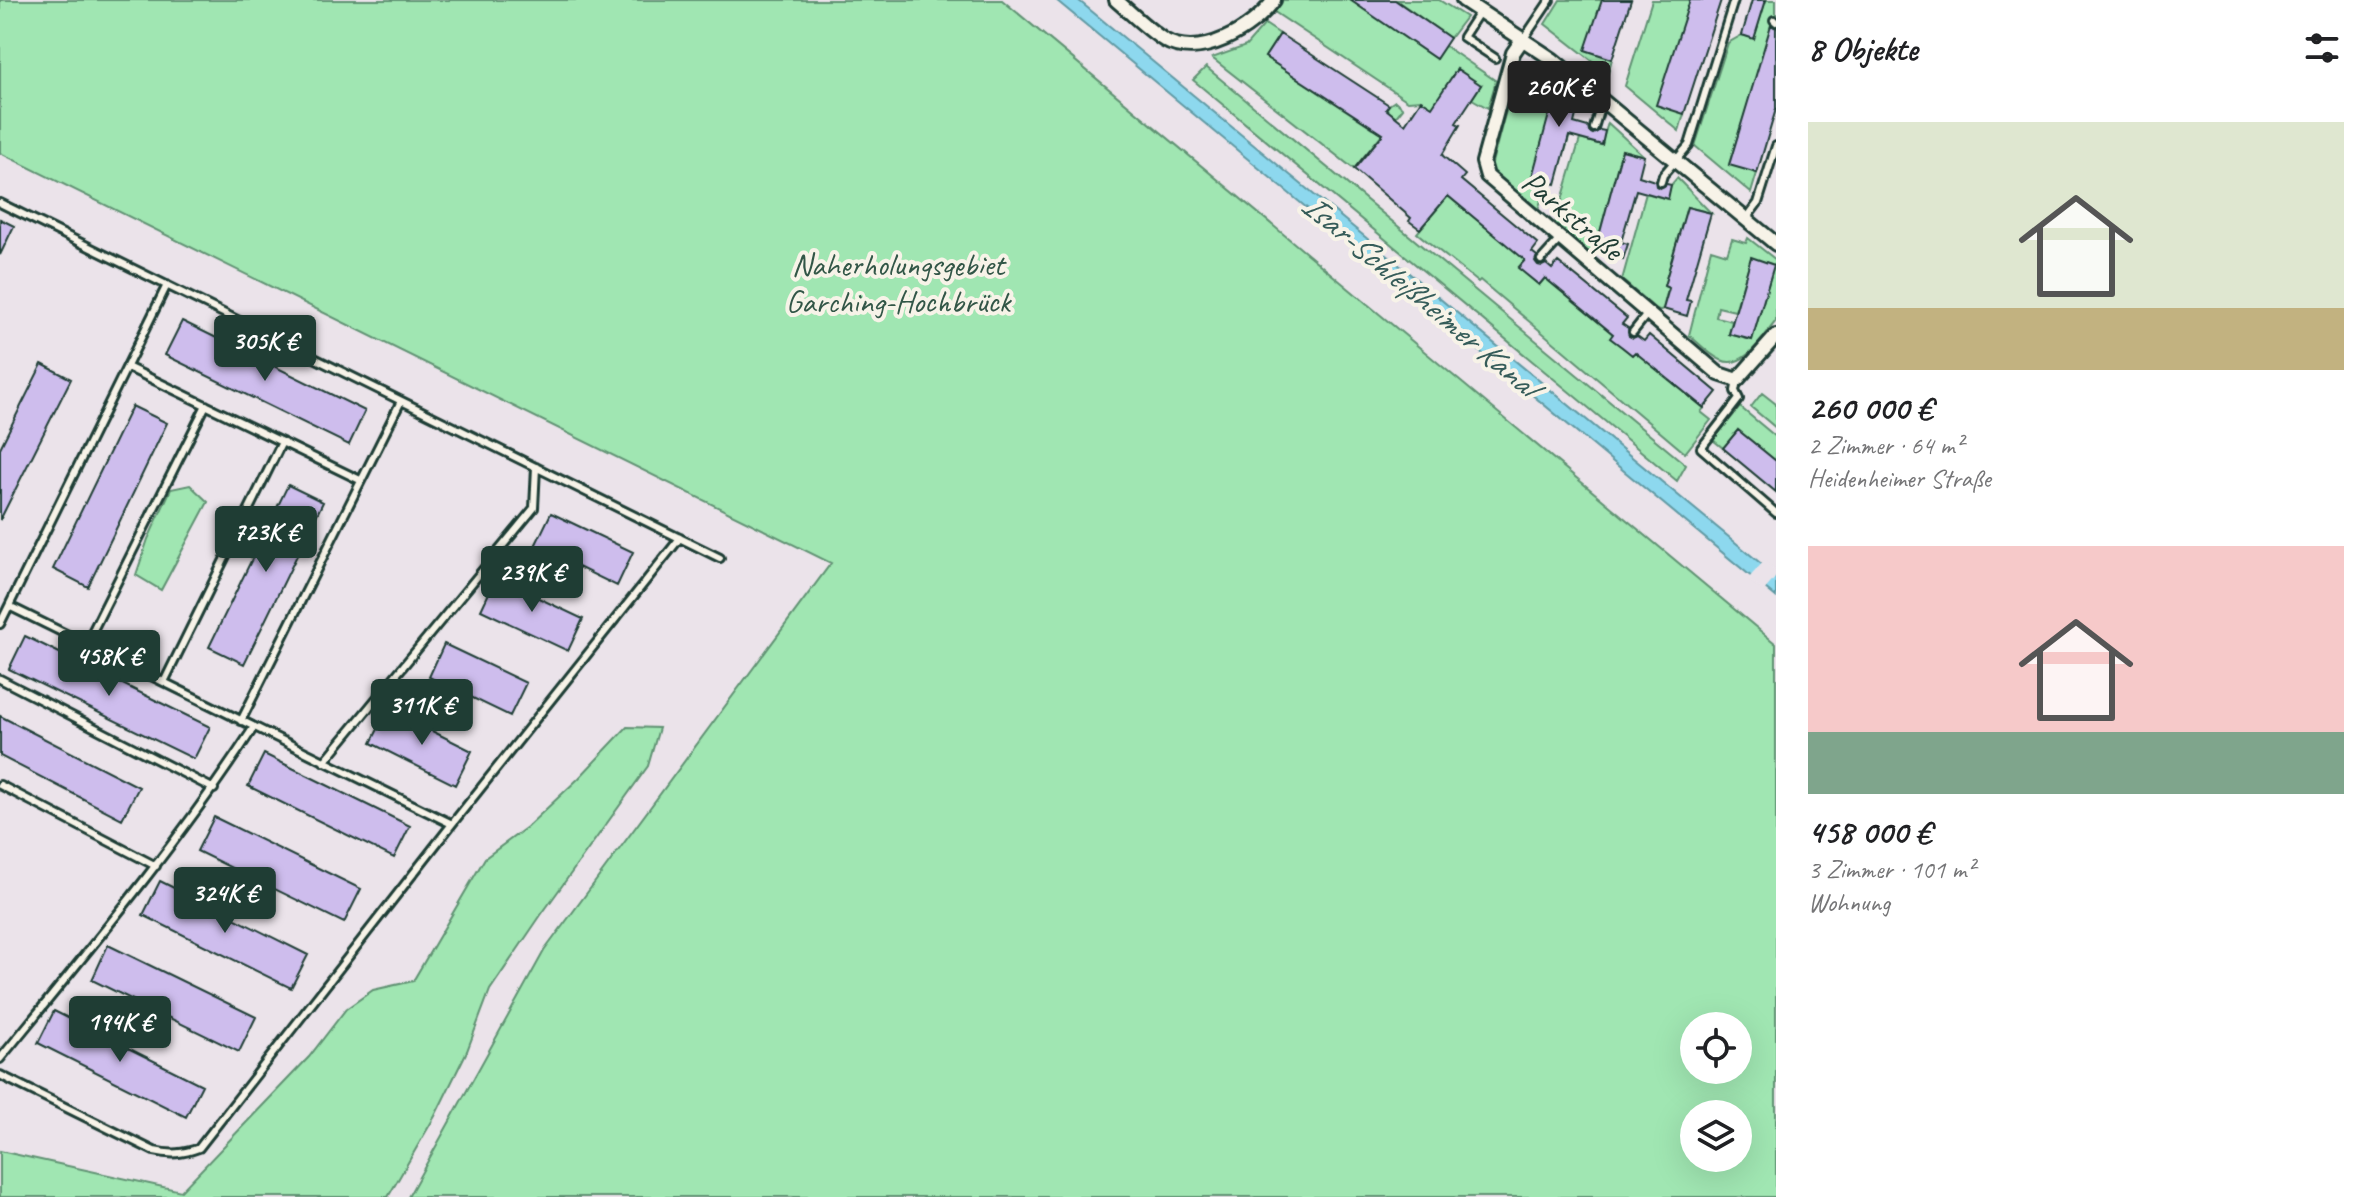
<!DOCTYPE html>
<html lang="de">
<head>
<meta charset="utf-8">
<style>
  :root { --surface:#fff; --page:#f6f6f6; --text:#202124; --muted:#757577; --accent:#1f3d34 }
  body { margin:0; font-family:Caveat,sans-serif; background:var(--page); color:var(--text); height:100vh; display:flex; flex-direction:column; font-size:30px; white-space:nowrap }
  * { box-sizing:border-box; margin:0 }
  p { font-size:26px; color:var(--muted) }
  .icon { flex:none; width:44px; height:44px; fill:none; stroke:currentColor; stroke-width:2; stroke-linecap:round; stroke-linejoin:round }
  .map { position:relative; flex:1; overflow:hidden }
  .details { display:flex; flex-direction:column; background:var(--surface); width:600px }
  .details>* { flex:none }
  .tools { position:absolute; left:1680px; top:1012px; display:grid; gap:16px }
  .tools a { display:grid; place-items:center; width:72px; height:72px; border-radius:50%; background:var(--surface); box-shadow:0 8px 32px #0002; font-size:40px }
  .price { position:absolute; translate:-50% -68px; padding:0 18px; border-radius:8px; background:var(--accent); color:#fff; font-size:26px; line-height:52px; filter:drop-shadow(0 2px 4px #0008) }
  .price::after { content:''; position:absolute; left:50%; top:48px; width:24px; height:18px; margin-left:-12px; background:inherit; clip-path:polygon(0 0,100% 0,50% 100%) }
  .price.active { background:#222; color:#fff }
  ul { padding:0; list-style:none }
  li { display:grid; align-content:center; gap:16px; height:424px; padding:0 32px }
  li span { display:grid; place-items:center; height:248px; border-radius:0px; color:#555 }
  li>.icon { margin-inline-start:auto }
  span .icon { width:144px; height:144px; fill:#fffc; stroke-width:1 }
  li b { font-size:34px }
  h2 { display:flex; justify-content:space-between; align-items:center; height:96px; padding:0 32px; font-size:34px }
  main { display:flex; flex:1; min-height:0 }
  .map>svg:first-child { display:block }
  .green { fill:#a0e6b2; stroke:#609273; stroke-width:2; fill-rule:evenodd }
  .water { fill:#8dd8ee; stroke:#619aa4; stroke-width:2 }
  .pier { fill:#ebe3ea }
  .building { fill:#cebded; stroke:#1f3d34; stroke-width:2 }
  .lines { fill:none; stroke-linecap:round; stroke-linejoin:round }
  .service-casing { stroke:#1f3d34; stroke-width:12 }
  .minor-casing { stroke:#1f3d34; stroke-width:18 }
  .service { stroke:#f7f3e8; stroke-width:6 }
  .minor { stroke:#f7f3e8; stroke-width:12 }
  .labels { text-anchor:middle; stroke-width:8; stroke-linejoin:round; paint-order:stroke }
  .street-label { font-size:32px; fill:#1f3d34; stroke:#f7f3e8 }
  .park-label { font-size:32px; fill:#325647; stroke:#f7f3e8 }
  .water-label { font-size:34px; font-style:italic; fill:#355c59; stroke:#f7f3e8 }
</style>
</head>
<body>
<main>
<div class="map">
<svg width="1776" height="1197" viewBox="0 0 1776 1197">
  <rect width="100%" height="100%" fill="#ebe3ea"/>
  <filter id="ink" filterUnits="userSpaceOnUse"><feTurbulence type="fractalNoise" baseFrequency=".0125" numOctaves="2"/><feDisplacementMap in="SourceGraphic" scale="16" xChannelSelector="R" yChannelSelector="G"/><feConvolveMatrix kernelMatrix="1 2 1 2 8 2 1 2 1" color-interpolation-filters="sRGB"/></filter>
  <g filter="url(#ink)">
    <path class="green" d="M0,0h1002l774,644v553h-1368l136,-246 287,-388 -831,-410zM1694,1026h44v44h-44zM1694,1114h44v44h-44z
      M1278,0h72l95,46 51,35 -8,27 -16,-9 9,-14 -49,22 -11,-7 -13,1 -138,-92z
      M1396,0h43l27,17 -16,21z
      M1560,0h42l10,59 -4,14 -63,-49z
      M1652,0h38l-6,114 -5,17 -54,-45z
      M1766,0h10v15l-47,149 28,9 -6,20 -56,-47 33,-103 14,-8 12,3z
      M1265,24l15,10 -15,23 108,71 16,-23 6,-4 8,7 -49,61 -142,-111 34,-12z
      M1534,62l9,4 -8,28 21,6 14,35 -5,16 -23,-6 5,36 -9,29 -48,-40 25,-93 10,-13z
      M1206,67l480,398 -9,16 -484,-401z
      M1608,123l36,33 -22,-6 -27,101 -6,1 -34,-28 25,-85 21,6z
      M1677,178l34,35 -24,-6 -23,79 4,2 -5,21 -5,2 -36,-31 24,-87 21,6 4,-14z
      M1448,196l77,63 -6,9 20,17 6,-7 68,56 -2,4 21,17 3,-3 69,56 -3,4 10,8 -26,33 -205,-173 -2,2 -61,-49z
      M1748,238l28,22v61c-13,15 -32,50 -55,39 -12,-5 -22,-17 -32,-25l22,-86 16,5 5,-15 14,4zM1751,258l23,7 -22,75 -23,-6 3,-13 -16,-4 2,-10 17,4z
      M1762,393l14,11v24l-25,-21z
      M1740,407l36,30v24l-38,-31 -15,18 -10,-8z
      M190,485l18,17 -47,88 -25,-15 12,-36 23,-50z
      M627,727l32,1 -11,38 -107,149 -51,75 -23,61 -32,65 -47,81h-388v-46l181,40 128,-134 37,-48 27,-19 40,-9 72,-123 42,-31 52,-49z"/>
    <path class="water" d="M1056,0h22l698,576v21z"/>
    <path class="pier" d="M1764,561l12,10v6l-13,15 -15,-13z"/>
    <path class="building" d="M1350,0h45l55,38 -14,21z
      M1602,0h29l-19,59 -27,-9z
      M1690,0h31l-37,114 -28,-9z
      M1752,0h14l-12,39 -12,-4z
      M1771,25l5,3v81l-19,64 -28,-8z
      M1280,34l109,71 -3,4 19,15 16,-24 11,7 25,-38 24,16 -25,38 4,2 -18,30 23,20 -4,5 77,64 -6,8 5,4 -2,5 3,4 4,1 4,-2 6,5 6,-7 69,56 -5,6 6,4 1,8 4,2 4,-2 7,5 5,-6 68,57 -13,16 -69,-56 -3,3 -10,-8 -12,-9 3,-4 -68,-56 -6,7 -21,-17 7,-8 -77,-64 -28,33 -11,-8 2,-3 -57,-49 29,-35 -118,-77z
      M1540,75l22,6 4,8 15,6 -7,28 14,4 1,5 4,2 7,-4 5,1 -3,14 -33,-9 -13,48 -24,-7 21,-77 -18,-6z
      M1622,150l22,6 -5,20 16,5 1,5 4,2 7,-4 4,1 -3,14 -32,-9 -15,52 7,2 -5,15 -28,-8z
      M1687,207l24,6 -25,87 5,1 -4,15 -24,-7 6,-21 -5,-2z
      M0,219l14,7 -14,29z
      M1751,257l23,8 -22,75 -23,-6z
      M182,321l183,90 -16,34 -184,-90z
      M42,364l29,15 -71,141v-72z
      M132,406l35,17 -79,164 -35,-18z
      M1738,430l38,31v31l-53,-44z
      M288,485l35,17 -79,162 -35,-17z
      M551,513l82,39 -16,34 -82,-40z
      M496,578l87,41 -15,32 -87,-41z
      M25,636l185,91 -16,32 -185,-90z
      M444,644l82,39 -16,33 -81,-39z
      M388,709l84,42 -17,34 -84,-42z
      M0,716l139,71 -17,32 -122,-63z
      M264,754l146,72 -16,32 -146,-72z
      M214,817l147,72 -17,34 -147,-72z
      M160,881l148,74 -17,33 -148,-73z
      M108,945l148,72 -17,35 -147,-72z
      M54,1011l148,74 -16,32 -148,-74z"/>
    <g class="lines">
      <g class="service-casing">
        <path id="service" d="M1480,11l-17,26 32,21
          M1774,20l2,2
          M1523,40l27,-40
          M1594,128l5,-17 6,-8
          M1661,182l2,-7 26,-30 45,-145
          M0,203l720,355
          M1746,219l12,-16 18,-57
          M1541,260l19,-21
          M1633,332l15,-19
          M127,367l233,113
          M1737,380l-2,11 4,8 -38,49 75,65
          M9,606l443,218
          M0,624l167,-339
          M86,644l120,-239
          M0,679l214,110
          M164,682l118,-240
          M241,721l160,-320
          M324,762l210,-254 2,-41
          M0,785l156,81
          M0,1059c88,-108 178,-215 254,-332
          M0,1075l154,76c17,4 29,3 45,-3l253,-324 228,-286"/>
      </g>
      <g class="minor-casing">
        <path id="minor" d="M1116,0c15,13 31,29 48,40 36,21 89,-11 110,-40
          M1463,0l89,59 224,185
          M1522,40l-9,13 -30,109 4,14 232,198 18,6 39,-44"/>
      </g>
      <use href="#service" class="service"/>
      <use href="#minor" class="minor"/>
    </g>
  </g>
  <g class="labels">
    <g class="street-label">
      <text transform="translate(1573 215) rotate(40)" y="11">Parkstraße</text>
    </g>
    <g class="park-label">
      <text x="898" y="275">Naherholungsgebiet<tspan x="898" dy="37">Garching-Hochbrück</tspan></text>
    </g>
    <g class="water-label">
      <text transform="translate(1420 294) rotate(40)" y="12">Isar-Schleißheimer Kanal</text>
    </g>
  </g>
</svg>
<div class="tools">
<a><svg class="icon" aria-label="locate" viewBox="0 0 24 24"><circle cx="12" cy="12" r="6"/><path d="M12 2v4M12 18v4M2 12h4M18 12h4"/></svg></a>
<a><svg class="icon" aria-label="layers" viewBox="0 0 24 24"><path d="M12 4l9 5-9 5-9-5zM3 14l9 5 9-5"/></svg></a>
</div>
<b class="price active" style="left:1559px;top:129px">260K €</b>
<b class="price" style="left:265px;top:383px">305K €</b>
<b class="price" style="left:266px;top:574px">723K €</b>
<b class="price" style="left:532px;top:614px">239K €</b>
<b class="price" style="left:109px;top:698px">458K €</b>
<b class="price" style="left:422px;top:747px">311K €</b>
<b class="price" style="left:225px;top:935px">324K €</b>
<b class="price" style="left:120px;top:1064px">194K €</b>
</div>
<section class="details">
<h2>8 Objekte<svg class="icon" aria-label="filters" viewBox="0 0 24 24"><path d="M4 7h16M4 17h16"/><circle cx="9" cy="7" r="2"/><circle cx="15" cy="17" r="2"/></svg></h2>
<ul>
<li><span style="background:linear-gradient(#dfe7d0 75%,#c2b280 0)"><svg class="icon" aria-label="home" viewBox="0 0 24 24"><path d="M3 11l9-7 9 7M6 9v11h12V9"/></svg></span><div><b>260 000 €</b><p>2 Zimmer · 64 m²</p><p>Heidenheimer Straße</p></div></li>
<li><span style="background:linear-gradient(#f6c9c9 75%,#7fa58c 0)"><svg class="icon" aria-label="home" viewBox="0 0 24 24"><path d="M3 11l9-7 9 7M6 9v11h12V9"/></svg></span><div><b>458 000 €</b><p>3 Zimmer · 101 m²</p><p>Wohnung</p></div></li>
</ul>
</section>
</main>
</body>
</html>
